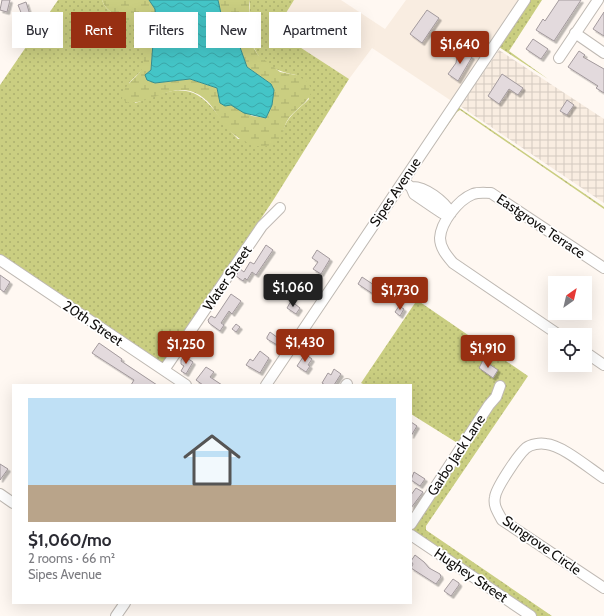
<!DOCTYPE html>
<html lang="en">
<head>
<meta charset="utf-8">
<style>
  :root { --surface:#fff; --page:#f7f7f7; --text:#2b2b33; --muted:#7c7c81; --line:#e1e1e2; --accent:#972f12 }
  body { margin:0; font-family:Cabin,sans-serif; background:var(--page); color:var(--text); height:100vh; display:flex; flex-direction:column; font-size:15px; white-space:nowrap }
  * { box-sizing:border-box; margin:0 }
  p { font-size:13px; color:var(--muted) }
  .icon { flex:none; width:22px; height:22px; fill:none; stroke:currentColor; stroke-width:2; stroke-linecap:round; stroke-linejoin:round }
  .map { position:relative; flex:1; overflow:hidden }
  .sheet { position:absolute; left:12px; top:384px; width:400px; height:220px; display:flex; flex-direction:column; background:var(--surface); border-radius:0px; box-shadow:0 4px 16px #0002 }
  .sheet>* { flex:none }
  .banner { position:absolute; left:12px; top:12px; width:400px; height:36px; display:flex; gap:8px }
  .needle { width:26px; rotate:34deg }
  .fabs { position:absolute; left:548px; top:276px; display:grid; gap:8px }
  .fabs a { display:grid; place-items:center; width:44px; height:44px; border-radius:0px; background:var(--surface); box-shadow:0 4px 16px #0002; font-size:20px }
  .price { position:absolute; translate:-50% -34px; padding:0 9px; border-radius:4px; background:var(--accent); color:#fff; font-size:13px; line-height:26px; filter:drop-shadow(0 1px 2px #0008) }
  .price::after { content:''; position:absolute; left:50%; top:24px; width:12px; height:9px; margin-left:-6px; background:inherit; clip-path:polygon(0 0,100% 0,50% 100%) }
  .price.active { background:#222; color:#fff }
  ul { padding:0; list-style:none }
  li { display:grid; align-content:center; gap:8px; height:212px; padding:0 16px }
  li+li { border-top:1px solid var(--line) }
  li span { display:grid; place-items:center; height:124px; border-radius:0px; color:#555 }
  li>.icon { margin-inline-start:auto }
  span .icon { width:72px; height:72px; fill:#fffc; stroke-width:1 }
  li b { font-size:17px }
  .tag { padding:0 14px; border-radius:0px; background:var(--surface); box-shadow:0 4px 16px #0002; font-size:14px; line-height:36px }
  .tag.active { background:var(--accent); color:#fff }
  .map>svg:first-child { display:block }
  .built { fill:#f9ede1 }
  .industrial { fill:url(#industrial-grid) }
  .grass { fill:url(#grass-dots) }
  .wetland { fill:url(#wetland-marsh) }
  .water { fill:url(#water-waves); stroke:#358e8f }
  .building { fill:#e3dadd; stroke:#a39a9d; filter:url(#shadow) }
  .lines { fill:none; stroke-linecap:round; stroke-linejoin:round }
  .minor-casing { stroke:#bfb9b3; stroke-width:12 }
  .minor { stroke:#fff; stroke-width:10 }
  .labels { text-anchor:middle; stroke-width:3.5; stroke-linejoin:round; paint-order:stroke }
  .street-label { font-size:14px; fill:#110f0d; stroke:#fff }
</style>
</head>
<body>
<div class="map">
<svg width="604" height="616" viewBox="0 0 604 616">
  <defs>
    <pattern id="industrial-grid" width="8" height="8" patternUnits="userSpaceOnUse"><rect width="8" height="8" fill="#f9ede1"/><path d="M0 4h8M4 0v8" fill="none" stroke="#d4cac0"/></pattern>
    <pattern id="grass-dots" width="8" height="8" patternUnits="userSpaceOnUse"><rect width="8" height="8" fill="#cace81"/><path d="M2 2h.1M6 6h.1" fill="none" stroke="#acb06e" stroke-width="1.8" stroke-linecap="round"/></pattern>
    <pattern id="wetland-marsh" width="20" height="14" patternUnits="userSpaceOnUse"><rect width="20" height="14" fill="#cace81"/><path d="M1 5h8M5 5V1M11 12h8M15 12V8" fill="none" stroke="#acb06e"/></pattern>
    <pattern id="water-waves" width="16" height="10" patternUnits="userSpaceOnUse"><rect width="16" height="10" fill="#44c5c7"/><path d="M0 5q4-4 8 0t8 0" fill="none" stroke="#3ba8aa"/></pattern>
    <filter id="shadow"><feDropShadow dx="2.5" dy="2.5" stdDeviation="0" flood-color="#0004"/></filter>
  </defs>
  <rect width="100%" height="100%" fill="#fff8f2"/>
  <path class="built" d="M294,0h47l44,29 21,-29h115l-68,102 -81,-54 -23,31 -74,-48z"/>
  <path class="industrial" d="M499,50l105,69v84l-144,-97z"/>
  <path class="grass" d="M58,0h44c5,15 18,14 29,23 9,8 18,36 12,46 -4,5 -10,9 -14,14l6,20c11,-3 21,-9 33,-11 38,-9 48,26 70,47l45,-8c4,-15 15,-21 26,-32l-13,-24c-33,-6 -46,-20 -46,-54 -1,-7 1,-13 -1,-21h45l-19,31 74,48 -75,120 -111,166 -163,-109v-171z
    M529,0h13l-33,51 39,28 -49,-32z
    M458,107l146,100v2l-144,-99 -3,2 -45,64z
    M417,300l111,76 -102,150v4l126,86h-15l-126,-86 88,-132 5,-15 -6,-1 -5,13 -34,49 -48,-30v-29h-46l-4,-2z"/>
  <path class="wetland" d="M102,0h47l6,9 1,12 -6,12 3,10 -2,27 -4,3 8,10 35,-4 27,9 3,14 11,3 21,11 14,2 6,-13 2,-15 -3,-6 -24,-17 -12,-34 -10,-7 -3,-8 -4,-18h31l2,44 7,11 22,17 16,3 12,7 4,9c-5,14 -18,18 -25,30 -3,5 -3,12 -7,17 -14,18 -40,4 -52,-9 -12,-13 -16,-30 -35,-37 -23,-8 -43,12 -65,11l-6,-4c2,-22 27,-21 21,-47 -1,-8 -2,-13 -6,-20 -8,-16 -29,-14 -35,-32z"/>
  <path class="water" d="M149,0h69l4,18 3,8 10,7 12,34 24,17 3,6 -2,15 -6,13 -22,-5 -13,-8 -6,1 -5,-3 -3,-15 -27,-9 -35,4 -8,-3 -2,-5 6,-5 2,-27 -3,-9 6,-14 -1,-11z"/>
  <path class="building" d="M2,0h8l-3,12 -7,-2z
    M559,0h22l-27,41 -18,-11 7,-11 2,2z
    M26,2l5,16 -7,2 -6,-15z
    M427,10l12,8 -17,25 -12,-9z
    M604,12v24l-11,-7z
    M533,39l15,10 -7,10 -15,-10z
    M462,50l10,7 -14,24 -10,-7 8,-11 1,-6z
    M579,51l6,4 -2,2 21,12v24l-8,-5 2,-2 -30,-19z
    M502,74l21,14 -5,7 -9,-6 -10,15 -11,-8z
    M567,100l7,5 -7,10 -7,-4z
    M266,245l7,5 -17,25 -4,-3 -5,8 -2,-2 -2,3 -7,-5 4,-7 4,3 6,-10 4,2z
    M317,250l13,9 -9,15 -8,-5 5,-7 -6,-4z
    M0,275l10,7 -6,10 -4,-3z
    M362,277l15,10 -4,7 -15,-10z
    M231,294l10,7 -9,13 -3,-3 -8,12 3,2 -4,6 -11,-8 -1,-3 3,-4 4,2z
    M291,301l9,7 -4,6 -9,-6z
    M399,306l5,3 -4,7 -5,-4z
    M236,324l4,3 -4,5 -4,-3z
    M270,332l12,9 -3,5 -12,-7v-2z
    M99,343l23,16 -1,2 36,24h-26l3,-5 -42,-27z
    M260,351l9,7 -9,15 -14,-8 4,-6 3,2z
    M305,354l7,5 -4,6 2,1 -4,6 -9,-6z
    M184,356l9,6 -7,12 -5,-3 3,-5 -3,-2v-4z
    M483,360l15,10 -5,8 -14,-10z
    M206,367l8,5 -4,5 12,8h-19l-7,-5z
    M334,369l7,5 -7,11h-9l-3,-2 6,-10 3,2z
    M411,422l6,4 -6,10z
    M0,464l8,5 -8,11z
    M414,472l11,7 -5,7 -9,-6z
    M416,488l7,4 -12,16v-13z
    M415,555l9,7 5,6 11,6 1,3 -5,7 -25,-16 2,-4 -2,-3z
    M453,579l6,4v2l-8,11 -7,-5z"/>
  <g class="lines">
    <g class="minor-casing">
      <path id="minor" d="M575,33l29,20
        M559,58l39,-58
        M403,181l8,6 3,7 19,13 9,6h9
        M411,187c14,-1 33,14 40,26
        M0,260l186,125
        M559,335l-106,-72c-6,-7 -13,-15 -13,-25 1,-16 18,-38 33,-44 6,-2 12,-1 18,-1l113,75
        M585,352l19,13
        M164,370l98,-144 18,-18
        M266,385l259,-385
        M346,385l1,-1
        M604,478c-14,-9 -42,-33 -58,-34 -6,-1 -15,0 -20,4 -8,7 -30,40 -31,49 -2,9 3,15 7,23l102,68
        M0,494l13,9
        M411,524l78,-119 7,-8 4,-11
        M411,535l120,81
        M116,616l9,-13"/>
    </g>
    <use href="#minor" class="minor"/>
  </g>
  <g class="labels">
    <g class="street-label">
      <text transform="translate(395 192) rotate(-56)" y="5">Sipes Avenue</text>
      <text transform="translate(541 226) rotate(34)" y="5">Eastgrove Terrace</text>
      <text transform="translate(227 278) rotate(-56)" y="5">Water Street</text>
      <text transform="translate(93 323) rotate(34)" y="5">20th Street</text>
      <text transform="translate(456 455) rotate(-57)" y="5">Garbo Jack Lane</text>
      <text transform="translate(542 545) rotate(35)" y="5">Sungrove Circle</text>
      <text transform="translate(471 575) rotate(34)" y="5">Hughey Street</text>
    </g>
  </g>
</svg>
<div class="fabs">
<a><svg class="needle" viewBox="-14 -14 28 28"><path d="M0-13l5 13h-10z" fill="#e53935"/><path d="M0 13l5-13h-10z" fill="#7c7c81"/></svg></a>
<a><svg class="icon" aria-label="locate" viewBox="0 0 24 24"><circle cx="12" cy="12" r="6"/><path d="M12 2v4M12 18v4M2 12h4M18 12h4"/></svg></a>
</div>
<b class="price" style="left:460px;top:65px">$1,640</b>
<b class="price active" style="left:293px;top:308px">$1,060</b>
<b class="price" style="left:400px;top:311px">$1,730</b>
<b class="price" style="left:305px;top:363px">$1,430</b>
<b class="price" style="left:186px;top:365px">$1,250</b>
<b class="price" style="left:488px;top:369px">$1,910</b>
<div class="banner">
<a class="tag">Buy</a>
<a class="tag active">Rent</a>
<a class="tag">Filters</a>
<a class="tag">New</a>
<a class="tag">Apartment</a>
</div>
<section class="sheet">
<ul>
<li><span style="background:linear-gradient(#bfe0f5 70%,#b9a48a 0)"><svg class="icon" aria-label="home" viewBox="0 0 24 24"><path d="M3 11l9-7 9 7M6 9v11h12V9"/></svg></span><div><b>$1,060/mo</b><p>2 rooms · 66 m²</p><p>Sipes Avenue</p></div></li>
</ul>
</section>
</div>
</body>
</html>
